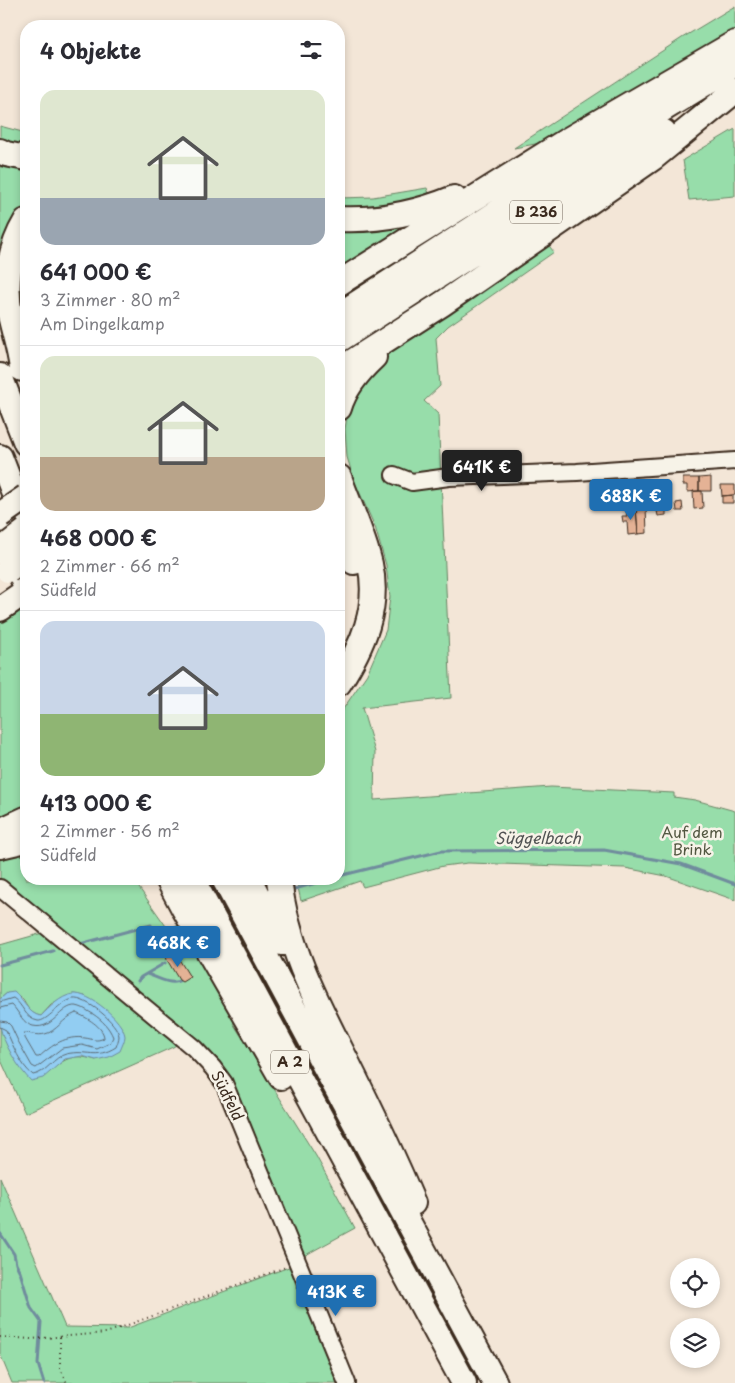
<!DOCTYPE html>
<html lang="de">
<head>
<meta charset="utf-8">
<style>
  :root { --surface:#fff; --page:#f2f2f3; --text:#2b2b33; --muted:#7c7c81; --line:#e1e1e2; --accent:#1f6fb2 }
  body { margin:0; font-family:"Playpen Sans",sans-serif; background:var(--page); color:var(--text); height:100vh; display:flex; flex-direction:column; font-size:19px; white-space:nowrap }
  * { box-sizing:border-box; margin:0 }
  p { font-size:16px; color:var(--muted) }
  .icon { flex:none; width:28px; height:28px; fill:none; stroke:currentColor; stroke-width:2; stroke-linecap:round; stroke-linejoin:round }
  .map { position:relative; flex:1; overflow:hidden }
  .drawer { position:absolute; left:20px; top:20px; width:325px; height:865px; display:flex; flex-direction:column; background:var(--surface); border-radius:20px; box-shadow:0 2px 8px #0003 }
  .drawer>* { flex:none }
  .controls { position:absolute; left:670px; top:1258px; display:grid; gap:10px }
  .controls a { display:grid; place-items:center; width:50px; height:50px; border-radius:50%; background:var(--surface); box-shadow:0 2px 8px #0003; font-size:25px }
  .price { position:absolute; translate:-50% -42px; padding:0 11px; border-radius:5px; background:var(--accent); color:#fff; font-size:16px; line-height:32px; filter:drop-shadow(0 1px 2px #0008) }
  .price::after { content:''; position:absolute; left:50%; top:30px; width:15px; height:11px; margin-left:-8px; background:inherit; clip-path:polygon(0 0,100% 0,50% 100%) }
  .price.current { background:#222; color:#fff }
  ul { padding:0; list-style:none }
  li { display:grid; align-content:center; gap:10px; height:265px; padding:0 20px }
  li+li { border-top:1px solid var(--line) }
  li span { display:grid; place-items:center; height:155px; border-radius:15px; color:#555 }
  li>.icon { margin-inline-start:auto }
  span .icon { width:90px; height:90px; fill:#fffc; stroke-width:1 }
  li b { font-size:21px }
  h2 { display:flex; justify-content:space-between; align-items:center; height:60px; padding:0 20px; font-size:21px }
  .map>svg:first-child { display:block }
  .green { fill:#97ddaa; stroke:#698464 }
  .water { fill:#92cdf2; stroke:#6f8c9d }
  .lines { fill:none; stroke-linecap:round; stroke-linejoin:round }
  .shore { stroke:#5e6b73; stroke-width:1 }
  .stream { stroke:#6f8c9d; stroke-width:3 }
  .building { fill:#e4b295; stroke:#3b2a1e }
  .minor-casing { stroke:#3b2a1e; stroke-width:20 }
  .highway-casing { stroke:#3b2a1e; stroke-width:28 }
  .path { stroke:#3b2a1e; stroke-width:2; stroke-dasharray:1 4; stroke-linecap:butt }
  .minor { stroke:#f7f3e8; stroke-width:16 }
  .highway { stroke:#f7f3e8; stroke-width:24 }
  .highway-bridge-casing { stroke:#3b2a1e; stroke-width:28; stroke-linecap:butt }
  .highway-bridge { stroke:#f7f3e8; stroke-width:24 }
  .labels { text-anchor:middle; stroke-width:5; stroke-linejoin:round; paint-order:stroke }
  .shield { fill:#f7f3e8; stroke:#73665b; stroke-width:1 }
  .shield-label { font-size:14px; font-weight:bold; fill:#3b2a1e }
  .park-label { font-size:15px; fill:#525741; stroke:#f7f3e8 }
  .street-label { font-size:15px; fill:#3b2a1e; stroke:#f7f3e8 }
  .water-label { font-size:16px; font-style:italic; fill:#515353; stroke:#f7f3e8 }
</style>
</head>
<body>
<div class="map">
<svg width="735" height="1383" viewBox="0 0 735 1383">
  <rect width="100%" height="100%" fill="#f3e6d7"/>
  <filter id="ink" filterUnits="userSpaceOnUse"><feTurbulence type="fractalNoise" baseFrequency=".02" numOctaves="2"/><feDisplacementMap in="SourceGraphic" scale="10" xChannelSelector="R" yChannelSelector="G"/><feConvolveMatrix kernelMatrix="1 2 1 2 8 2 1 2 1" color-interpolation-filters="sRGB"/></filter>
  <g filter="url(#ink)">
    <path class="green" d="M735,6v27l-189,109 -32,6 168,-110z
      M0,126l26,7v13l-26,-3z
      M735,129v67l-46,4 -6,-40z
      M0,158l26,5v46l-3,4 -23,71z
      M427,188l4,11 -28,8 -64,2v-11l34,-1z
      M431,213l-92,61v-50z
      M26,237v118l-11,-64z
      M546,242l8,10 -106,74 -12,12 4,48 -16,15 14,13 13,284 -89,10 13,44 -1,48 177,-13 123,6v4l21,3 40,11v89l-69,-24 -41,-8 -157,-5 -25,3 -80,21 -3,-6 -59,20 -5,-22h43v-164l28,-41 19,-44 4,-33 -4,-32 -11,-38 -21,-47 -7,-23 -2,-28 5,-30 34,-45z
      M23,604l3,9v195l-26,13v-200z
      M26,849v30h103l8,6 31,44 12,-4 57,95 -4,3 83,133 39,72 -53,29 -76,-177 -38,-42 -15,9 -148,66 -25,-55v-31l8,19 47,21c15,-12 23,-12 41,-7l-11,-64 -12,-2 -22,11 -10,11c-10,-1 -14,-9 -19,-18l-15,-5 -7,6v-54l46,-13 -46,-47v-29z
      M0,1177l65,150 63,1 166,-63 49,118h-331l-12,-29z"/>
    <path class="water" d="M14,992c10,8 14,22 27,24 8,-8 19,-20 32,-22 16,-2 50,26 52,42 0,4 -3,10 -5,15l-11,6 -13,3 -14,-4 -17,3 -22,19 -12,3c-12,-12 -28,-38 -31,-55 0,-8 0,-19 0,-27l7,-6z"/>
    <g class="lines">
      <path class="shore" d="M0,1002l13,-4c10,6 12,21 25,23 9,1 22,-19 35,-22 13,-2 45,24 46,37 0,3 -2,8 -3,11 -21,13 -28,2 -50,7 -13,3 -19,19 -33,21 -13,-10 -20,-30 -27,-45l-6,-3
        M0,1008l12,-3c7,7 11,19 21,21 22,5 29,-26 47,-19 4,1 9,5 13,7 9,6 16,13 20,23l-3,6 -13,6 -15,-4 -20,3 -26,20 -4,-2 -14,-25 -7,-15 -4,-4 -7,-1
        M76,1013c10,4 28,14 28,25 -8,4 -11,1 -19,0 -19,-3 -33,7 -46,19h-3l-11,-19 -1,-5c6,0 14,3 21,1 11,-2 18,-16 31,-21z"/>
      <path class="stream" d="M339,876l102,-25 163,-1 77,14 54,20
        M291,890l39,-11
        M80,944l71,-19
        M0,965l53,-14
        M147,974c11,4 24,12 34,6
        M138,981l3,-4 24,-14
        M0,1233l14,21 2,10 4,8 11,36 10,14 -3,42 6,19"/>
    </g>
    <path class="building" d="M711,477v14h-12v-13z
      M683,478h16v13l-12,1v-7h-4z
      M655,483h10l1,22h-10z
      M721,485h14v10l-13,1z
      M693,491h9l1,17 -9,1z
      M733,495v8h-11v-7z
      M634,500h9v7l-9,1z
      M682,502l1,9h-6l-1,-8z
      M656,505h10v5h-10z
      M646,507l1,26 -9,1 -2,-26z
      M636,508l2,26 -10,1 -1,-13h-4l-1,-6h5l-1,-7z
      M666,510v5l-8,1 -1,-5z
      M175,953l15,24 -8,5 -3,-2 -13,-22z"/>
    <g class="lines">
      <g class="minor-casing">
        <path id="minor" d="M394,475l18,7 37,-5 128,-5 158,-11
          M0,888l194,160 19,20 11,15 123,300"/>
      </g>
      <g class="highway-casing">
        <path id="highway" d="M0,151l6,3 20,4
          M339,219c40,2 78,-6 115,-21
          M339,283l227,-142 169,-98
          M339,315l199,-129 197,-121
          M339,340l243,-157 82,-51
          M22,369c-2,-18 -8,-36 -12,-54 -6,-32 -1,-66 16,-94
          M339,370l103,-66 211,-146 82,-67
          M0,376l26,67
          M339,408c6,-21 20,-37 35,-51
          M0,457l26,67
          M339,477c10,29 24,57 31,87 10,44 -8,83 -31,119
          M0,522l26,65
          M339,527l12,24 3,11
          M0,609l26,-18
          M0,831l26,-12
          M0,846l26,-6
          M168,879l16,30 97,168
          M192,879l272,504
          M224,879l271,504
          M249,879l33,64
          M279,879c7,64 36,120 65,177 24,48 48,97 69,147"/>
      </g>
      <path class="path" d="M0,1337l31,2 75,-6 180,-66
        M60,1337v31l7,15"/>
      <use href="#minor" class="minor"/>
      <use href="#highway" class="highway"/>
      <g class="highway-bridge-casing">
        <path id="highway-bridge" d="M0,515l26,-18
          M0,551l26,-20
          M8,570l18,-13"/>
      </g>
      <use href="#highway-bridge" class="highway-bridge"/>
    </g>
  </g>
  <g class="labels">
    <g class="shield">
      <rect x="510" y="200.5" width="52" height="23" rx="4"/>
      <rect x="271" y="1050.5" width="38" height="23" rx="4"/>
    </g>
    <g class="shield-label">
      <text x="536" y="217">B 236</text>
      <text x="290" y="1067">A 2</text>
    </g>
    <g class="park-label">
      <text x="692" y="838">Auf dem<tspan x="692" dy="17">Brink</tspan></text>
    </g>
    <g class="street-label">
      <text transform="translate(227 1096) rotate(64)" y="5">Südfeld</text>
    </g>
    <g class="water-label">
      <text x="538" y="844">Süggelbach</text>
    </g>
  </g>
</svg>
<div class="controls">
<a><svg class="icon" aria-label="locate" viewBox="0 0 24 24"><circle cx="12" cy="12" r="6"/><path d="M12 2v4M12 18v4M2 12h4M18 12h4"/></svg></a>
<a><svg class="icon" aria-label="layers" viewBox="0 0 24 24"><path d="M12 4l9 5-9 5-9-5zM3 14l9 5 9-5"/></svg></a>
</div>
<b class="price current" style="left:482px;top:492px">641K €</b>
<b class="price" style="left:631px;top:521px">688K €</b>
<b class="price" style="left:178px;top:968px">468K €</b>
<b class="price" style="left:336px;top:1317px">413K €</b>
<section class="drawer">
<h2>4 Objekte<svg class="icon" aria-label="filters" viewBox="0 0 24 24"><path d="M4 7h16M4 17h16"/><circle cx="9" cy="7" r="2"/><circle cx="15" cy="17" r="2"/></svg></h2>
<ul>
<li><span style="background:linear-gradient(#dfe7d0 70%,#9aa5b1 0)"><svg class="icon" aria-label="home" viewBox="0 0 24 24"><path d="M3 11l9-7 9 7M6 9v11h12V9"/></svg></span><div><b>641 000 €</b><p>3 Zimmer · 80 m²</p><p>Am Dingelkamp</p></div></li>
<li><span style="background:linear-gradient(#dfe7d0 65%,#b9a48a 0)"><svg class="icon" aria-label="home" viewBox="0 0 24 24"><path d="M3 11l9-7 9 7M6 9v11h12V9"/></svg></span><div><b>468 000 €</b><p>2 Zimmer · 66 m²</p><p>Südfeld</p></div></li>
<li><span style="background:linear-gradient(#c9d6e8 60%,#8fb573 0)"><svg class="icon" aria-label="home" viewBox="0 0 24 24"><path d="M3 11l9-7 9 7M6 9v11h12V9"/></svg></span><div><b>413 000 €</b><p>2 Zimmer · 56 m²</p><p>Südfeld</p></div></li>
</ul>
</section>
</div>
</body>
</html>
